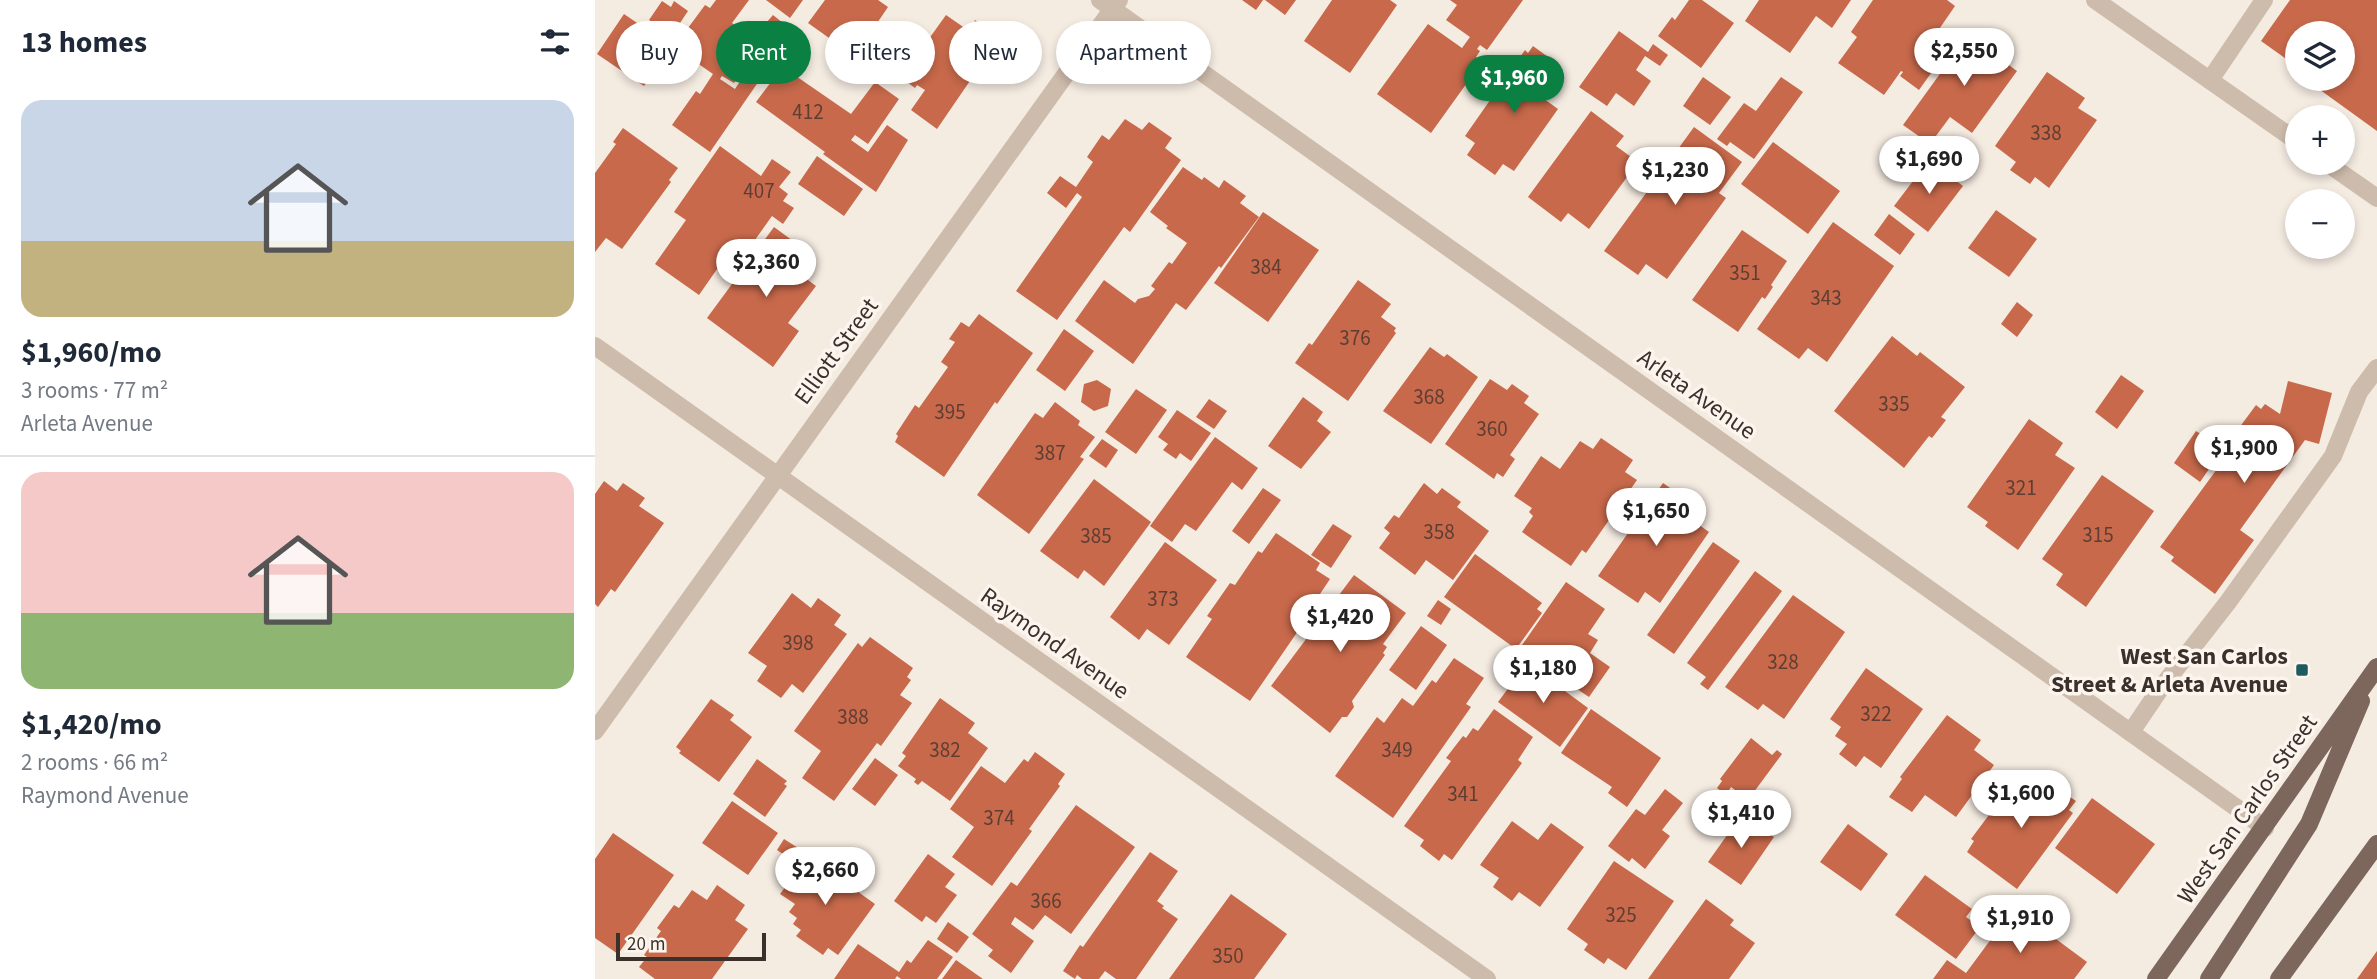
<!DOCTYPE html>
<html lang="en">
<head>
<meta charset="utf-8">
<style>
  :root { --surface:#fff; --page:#f6f6f7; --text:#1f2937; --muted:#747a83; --line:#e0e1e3; --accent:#0b8043 }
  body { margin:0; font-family:"Source Sans 3",sans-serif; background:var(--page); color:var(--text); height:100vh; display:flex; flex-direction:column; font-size:26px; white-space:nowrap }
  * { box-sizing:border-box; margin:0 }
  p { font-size:23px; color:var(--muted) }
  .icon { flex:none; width:38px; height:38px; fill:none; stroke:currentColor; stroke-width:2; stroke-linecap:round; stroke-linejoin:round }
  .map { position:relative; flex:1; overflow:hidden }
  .details { display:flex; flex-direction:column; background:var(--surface); width:595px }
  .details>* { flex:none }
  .guide { position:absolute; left:21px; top:21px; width:665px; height:63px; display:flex; gap:14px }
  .tools { position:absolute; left:1690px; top:21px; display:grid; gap:14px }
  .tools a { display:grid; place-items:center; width:70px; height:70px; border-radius:50%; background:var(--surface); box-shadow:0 4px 10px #0003; font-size:35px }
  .scale { position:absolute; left:21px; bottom:18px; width:150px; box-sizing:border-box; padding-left:7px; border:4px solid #3b302b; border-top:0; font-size:19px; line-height:24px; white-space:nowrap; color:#3b302b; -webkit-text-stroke:5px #fbf5ee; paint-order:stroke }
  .price { position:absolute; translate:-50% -60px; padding:0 16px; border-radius:24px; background:#fff; color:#222; font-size:23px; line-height:46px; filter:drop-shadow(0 2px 4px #0008) }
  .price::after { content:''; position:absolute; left:50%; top:42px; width:21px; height:16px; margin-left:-10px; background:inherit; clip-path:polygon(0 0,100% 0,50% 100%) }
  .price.active { background:var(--accent); color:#fff }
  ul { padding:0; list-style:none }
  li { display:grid; align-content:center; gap:14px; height:371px; padding:0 21px }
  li+li { border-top:2px solid var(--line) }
  li span { display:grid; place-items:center; height:217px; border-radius:21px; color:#555 }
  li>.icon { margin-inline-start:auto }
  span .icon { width:126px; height:126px; fill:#fffc; stroke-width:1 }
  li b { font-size:30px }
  h2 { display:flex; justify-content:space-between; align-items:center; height:84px; padding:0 21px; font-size:30px }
  .tag { padding:0 24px; border-radius:32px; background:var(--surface); box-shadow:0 4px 10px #0003; font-size:24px; line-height:63px }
  .tag.active { background:var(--accent); color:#fff }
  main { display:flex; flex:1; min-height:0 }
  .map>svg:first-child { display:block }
  .building { fill:#c8694b }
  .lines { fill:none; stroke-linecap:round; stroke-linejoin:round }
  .lane { stroke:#cdbbac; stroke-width:18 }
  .street { stroke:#cdbbac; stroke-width:18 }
  .primary { stroke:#7d675c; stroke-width:18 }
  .poi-dot { fill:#1f5a5e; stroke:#fbf5ee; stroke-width:2.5 }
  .labels { text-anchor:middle; stroke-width:7; stroke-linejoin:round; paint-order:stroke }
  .number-label { font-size:21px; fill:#5e3e33 }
  .street-label { font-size:24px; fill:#3b302b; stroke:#fbf5ee }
  .poi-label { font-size:24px; font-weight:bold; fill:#3b302b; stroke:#fbf5ee; text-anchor:end }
</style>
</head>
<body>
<main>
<section class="details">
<h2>13 homes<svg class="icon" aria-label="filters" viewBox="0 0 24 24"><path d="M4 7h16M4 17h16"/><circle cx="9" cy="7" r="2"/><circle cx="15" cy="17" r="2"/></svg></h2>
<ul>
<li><span style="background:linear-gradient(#c9d6e8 65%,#c2b280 0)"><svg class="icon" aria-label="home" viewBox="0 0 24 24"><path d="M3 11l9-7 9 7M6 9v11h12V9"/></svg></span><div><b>$1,960/mo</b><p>3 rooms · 77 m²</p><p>Arleta Avenue</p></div></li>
<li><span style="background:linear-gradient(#f6c9c9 65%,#8fb573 0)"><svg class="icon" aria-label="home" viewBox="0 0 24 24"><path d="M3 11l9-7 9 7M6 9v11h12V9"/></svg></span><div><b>$1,420/mo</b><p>2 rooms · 66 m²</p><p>Raymond Avenue</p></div></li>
</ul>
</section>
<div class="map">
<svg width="1782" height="979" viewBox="0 0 1782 979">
  <rect width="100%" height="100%" fill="#f4ebe1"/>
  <path class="building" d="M121,0h33l-17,23 14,10 -11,17 15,10 -16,23 -12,-7 -2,3 15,10 13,-20 13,9 -51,74 -38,-27 24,-34 4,3 13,-20 -39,-27 31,-42 5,3z
    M171,0h37l-13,18z
    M230,0h53l10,7 -19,28 -2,-1 -4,5 -6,-4 -11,15 -38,-27z
    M647,0h21l-7,10z
    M670,0h31l-11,15z
    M737,0h58l7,5 -47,68 -46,-32z
    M855,0h73l-36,50 -7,-5 -3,4 3,2 -4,6 6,5 -51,71 -54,-39 51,-70 34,24 8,-11 -24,-17 11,-15z
    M1094,0h13l32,23 -33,45 -43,-32 14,-19 3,3z
    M1164,0h92l-19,28 -16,-12 -26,37 -45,-32z
    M1278,0h74l8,6 -22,32 16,10 -30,42 -19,-14 3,-4 -2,-1 -17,24 -46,-32 19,-26 -6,-5z
    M1695,0h87v131l-72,-52h38v-46h-45v40l-5,-3 3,-4 -35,-25z
    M67,1l9,6 3,-6 14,10 -16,24 -23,-15z
    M29,14l47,32 -27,40 -47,-32z
    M178,15l15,12 -12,15 -15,-13z
    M351,15l23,16 6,-11 25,17 -63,92 -26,-19 14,-20 -8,-5 -2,3 -11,-8 2,-3 -3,-2z
    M1024,31l29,21 5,-8 15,11 -8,11 -15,-10 -9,14 15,11 -17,25 -18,-13 -9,13 -28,-19z
    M1393,32l26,19 -8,12 11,8 -45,62 -22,-16 -20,27 -27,-19 65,-90 12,9z
    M938,46l22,16 -5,7 5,4 -15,23 18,13 -44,62 -11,-7 -8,11 -28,-20 8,-12 -10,-7 60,-86 3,3z
    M185,70l8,6 2,-4 61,42 24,-32 24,17 -31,45 -13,-9 -4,5 17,12 19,-27 21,15 -32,52 -53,-38 2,-2 -69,-50z
    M1452,72l38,26 -7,10 19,12 -48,68 -14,-11 -5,7 -20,-14 6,-8 -21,-16z
    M1108,77l28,20 -21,28 -27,-19z
    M1186,77l22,15 -49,67 -24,-17 -3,4 -10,-7 27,-36 12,8z
    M996,111l33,25 -8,10 22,16 -49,67 -21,-16 -7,9 -33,-25z
    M530,119l17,11 7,-8 23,16 -7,10 16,12 -51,72 -6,-5 -67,93 -41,-29 66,-94 -5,-4 -11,15 -19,-15 13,-17 16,11 17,-25 -6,-5 15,-22 7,5z
    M1099,127l48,35 -23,31 7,5 -59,81 -21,-15 -8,11 -34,-24z
    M28,128l55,40 -9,12 2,2 -49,67 -16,-11 -11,14v-79l21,-29 -3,-2z
    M1178,142l67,49 -32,43 -67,-50z
    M125,146l41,30 11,-17 19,13 -12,15 9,7 -5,7 11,7 -11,16 -11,-8 -32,45 -11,-9 -30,43 -44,-31 31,-44 -12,-8z
    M222,156l46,33 -19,27 -46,-32z
    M1334,160l34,26 -35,46 -34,-26z
    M588,167l19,13 2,-3 15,11 5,-8 22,16 -6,7 19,14 -38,51 -2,-2 -33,44 -10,-7 -43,61 -58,-43 29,-41 31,23 3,-4 11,-3 6,-7 -4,-3 18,-24 3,2 15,-21 -21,-15 2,-2 -18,-14z
    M1401,210l41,29 -28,38 -41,-29z
    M668,212l56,38 -51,72 -54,-39z
    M1294,214l26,20 -15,21 -26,-20z
    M1238,222l61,44 -67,96 -19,-14 -9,11 -42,-30z
    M179,227l26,19 -7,9 14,10 -7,9 16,12 -28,37 11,8 -26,36 -66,-49z
    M1147,230l45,31 -16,24 2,2 -8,12 -3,-2 -24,35 -46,-32z
    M763,280l33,24 -10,13 15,11 -2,3 2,2 -48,68 -53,-38 14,-20 3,2z
    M1422,302l16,13 -16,22 -16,-13z
    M384,314l54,39 -36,51 -2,-2 -51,75 -49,-35 3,-6 -2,-2 19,-29 4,3 29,-41 -7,-5 14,-20 -6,-3 12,-17 8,5z
    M469,329l30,22 -29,40 -29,-21z
    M1297,336l25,20 3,-4 45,35 -24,30 5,3 -14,18 -3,-2 -25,32 -70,-57z
    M835,347l14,10 3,-3 31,23 -47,67 -48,-33z
    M1526,375l23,16 -27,38 -22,-17z
    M895,379l17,11 5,-6 17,12 -5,7 15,11 -29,41 5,4 -12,18 -6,-4 -3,6 -49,-35z
    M502,380l14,9 -3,17 -14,5 -13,-9 3,-18z
    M1693,381l44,12 -13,51 -14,-4 -65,90 14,10 -39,54 -44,-33 3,-4 -14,-10 84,-115 -5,-4 17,-23 5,4 4,-5 15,10z
    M541,389l31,21 -31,44 -31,-22z
    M708,397l20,15 -6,9 14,11 -30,37 -33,-23z
    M614,399l18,12 -13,18 -18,-12z
    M460,402l25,19 -2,4 17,12 -15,20 4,2 -55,75 -52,-39 58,-82 8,5z
    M582,410l34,23 -20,28 -11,-8 -4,6 -13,-9 5,-6 -10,-7z
    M1434,419l34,24 -8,12 20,13 -57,82 -33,-24 3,-4 -21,-15z
    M1601,431l27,18 -23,33 -26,-19z
    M620,437l43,31 -16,22 -10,-8 -36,49 -11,-7 -13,18 -22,-16z
    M1006,438l32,22 -8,12 12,8 -51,73 -4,-3 -11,16 -49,-34 11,-16 -4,-4 3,-4 -18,-12 27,-40 19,13 20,-28 13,8z
    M507,439l16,11 -12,18 -17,-12z
    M1507,475l52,36 -68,96 -30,-22 7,-11 -21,-15z
    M499,479l57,43 -47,64 -20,-16 -6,9 -38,-28z
    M9,481l13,10 6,-8 22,15 -6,8 25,17 -49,69 -4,-3 -13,18 -3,-3v-110z
    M829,483l13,11 5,-6 19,14 -4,5 32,24 -36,49 -27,-20 -11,15 -36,-27 11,-15 -6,-5 10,-13 5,3z
    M1068,483l36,25 -8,11 18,13 -49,71 -15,-11 -7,11 -40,-27z
    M668,488l18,12 -32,44 -17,-13z
    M738,524l19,12 -21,32 -20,-13z
    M681,533l44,30 -4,7 14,9 -10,15 2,2 -72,105 -64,-44 26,-38 -5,-3 23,-33 5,2 23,-34 4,2z
    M570,542l52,38 -48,65 -22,-16 -8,11 -29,-23z
    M1118,542l27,19 -66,93 -27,-19z
    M880,554l67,49 -5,6 5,4 -26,36 -72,-52z
    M1160,571l27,20 -74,99 -8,-6 6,-7 -19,-14z
    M759,575l52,38 -23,31 4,3 -4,6 2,2 -33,46 2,6 -7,10h-5l-12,16 -59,-47z
    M971,582l39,27 -17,25 10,6 -8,13 20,14 -21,30 -36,-24 3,-5 -34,-23z
    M197,593l19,15 7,-10 23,17 -7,10 13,9 -44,59 -11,-9 -11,14 -24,-17 10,-15 -19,-13z
    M1198,595l52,37 -61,87 -21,-15 -5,6 -33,-23z
    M843,600l13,9 -10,16 -14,-9z
    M826,626l26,19 -31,45 -27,-20z
    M275,637l43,31 -6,9 4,3 -11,15 12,8 -31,43 -4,-3 -43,58 -32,-23 19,-27 -27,-20 64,-88 4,4z
    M859,658l30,20 -18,26 5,3 -78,111 -58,-42 42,-59 7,6 18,-25 11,8 19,-26 4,3z
    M932,663l61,45 -28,39 -62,-45z
    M1271,668l57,41 -42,59 -17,-12 -8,11 -17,-13 8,-10 -12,-8 6,-9 -11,-8z
    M345,698l35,25 -7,10 20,15 -38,53 -28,-20 -4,4 -4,-3 2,-3 -18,-13 8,-10 -4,-3z
    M116,699l23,16 -4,5 22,17 -33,45 -40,-29 2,-2 -5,-4z
    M899,709l39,28 -15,23 4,3 -70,97 -8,-6 -5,7 -19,-15 4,-6 -20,-14 47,-65 -5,-3 17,-22 3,2 7,-10 5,3z
    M996,709l70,49 -34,49 -19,-14 4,-6 -51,-34z
    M1352,715l34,25 -7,10 20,15 -38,52 -31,-22 -13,17 -23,-15 13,-18 -2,-2z
    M1156,738l21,17 5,-5 5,4 -34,46 -17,-13 -5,8 -9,-7 5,-7 -2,-2z
    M440,752l30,22 -7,10 2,2 -31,43 3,2 -40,55 -40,-29 22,-30 -24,-18 31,-43 24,17 19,-24 4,3z
    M280,758l23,17 -23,31 -23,-17z
    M162,759l30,22 -3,3 3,2 -22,31 -32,-23z
    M1423,776l21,16 8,-11 29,20 -7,9 4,3 -56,76 -50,-37 7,-11 -3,-2z
    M1070,789l18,14 -21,27 8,6 -25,33 -13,-11 -3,4 -21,-16 28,-37 9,6z
    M1497,798l63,46 -38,50 -62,-46z
    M137,801l46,32 -30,42 -46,-32z
    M481,805l59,42 -64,87 -26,-19 -12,15 -18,-13 -4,7 23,17 -23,32 -23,-17 5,-6 -21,-16 39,-52 6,4z
    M1147,814l32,23 -33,48 -33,-23z
    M917,821l26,19 13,-17 33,24 -44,60 -21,-15 -7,9 -19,-14 6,-9 -19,-13z
    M1253,824l40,30 -27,37 -41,-29z
    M18,833l61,42 -56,79 -23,-16v-79z
    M189,839l19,12 -7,12 -19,-13z
    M555,852l28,19 -21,30 7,5 -2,2 16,11 -42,60h-20l-11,-8 -6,8h-17l-5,-4 -2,4 -12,-8 17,-26 3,2z
    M333,854l27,20 -10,13 12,8 -21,28 -10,-7 -4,6 -28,-21z
    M213,856l67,48 -37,51 -10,-7 -5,7 -27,-19 5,-6 -8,-6 4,-6 -8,-6 6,-8 -15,-10z
    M1019,861l60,40 -48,69 -18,-12 -4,6 -20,-14 4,-6 -21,-15z
    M1330,875l47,34 -6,8 14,10 -24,32 -61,-44z
    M122,885l28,20 -10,15 13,9 -36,50h-57l-16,-12 8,-10 -3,-2 17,-24 -4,-3 17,-23 5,3 13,-18 15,10z
    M636,894l56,40 -33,45h-85z
    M1111,899l28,21 -4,5 25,18 -26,36h-81z
    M1419,908l73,54 -13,17h-141l14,-19 19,13z
    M353,922l21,15 -12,16 -20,-14z
    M333,940l25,17 -16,22h-36l-4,-3 -2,3h-61l24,-35 41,28 8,-12 4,3z
    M1782,951v28h-20z
    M361,960l27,19h-41z"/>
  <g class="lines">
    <path class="lane" d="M1615,80l54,-80
      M1536,732l29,-43 68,-87 105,-146 26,-64 18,-24"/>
    <path class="street" d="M505,0l1165,828
      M1500,0l203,142
      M1732,163l50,35
      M0,346l892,633
      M0,731l524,-731"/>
    <path class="primary" d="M1561,979l221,-312
      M1614,979l100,-155 52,-123
      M1684,979l98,-135"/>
  </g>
  <rect class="poi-dot" x="1700" y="663" width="14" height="14" rx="3.5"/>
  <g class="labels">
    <g class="number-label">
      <text x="213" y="119">412</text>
      <text x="1451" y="140">338</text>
      <text x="164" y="198">407</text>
      <text x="671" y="274">384</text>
      <text x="1150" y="280">351</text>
      <text x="1231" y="305">343</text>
      <text x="760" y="345">376</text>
      <text x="834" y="404">368</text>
      <text x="1299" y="411">335</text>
      <text x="355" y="419">395</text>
      <text x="897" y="436">360</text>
      <text x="455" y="460">387</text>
      <text x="1426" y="495">321</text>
      <text x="844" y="539">358</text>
      <text x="1503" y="542">315</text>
      <text x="501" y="543">385</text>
      <text x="568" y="606">373</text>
      <text x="203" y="650">398</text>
      <text x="1188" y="669">328</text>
      <text x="1281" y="721">322</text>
      <text x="258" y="724">388</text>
      <text x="350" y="757">382</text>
      <text x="802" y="757">349</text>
      <text x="868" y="801">341</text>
      <text x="404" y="825">374</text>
      <text x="451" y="908">366</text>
      <text x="1026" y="922">325</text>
      <text x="633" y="963">350</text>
    </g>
    <g class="street-label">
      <text transform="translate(241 351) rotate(-54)" y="8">Elliott Street</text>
      <text transform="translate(1102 394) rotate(35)" y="8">Arleta Avenue</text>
      <text transform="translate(460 643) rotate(35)" y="8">Raymond Avenue</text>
      <text transform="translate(1652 809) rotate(-55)" y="8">West San Carlos Street</text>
    </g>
    <g class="poi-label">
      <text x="1693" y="664">West San Carlos<tspan x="1693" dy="28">Street &amp; Arleta Avenue</tspan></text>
    </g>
  </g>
</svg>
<div class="tools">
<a><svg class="icon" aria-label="layers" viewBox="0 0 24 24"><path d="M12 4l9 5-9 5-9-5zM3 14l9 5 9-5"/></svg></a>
<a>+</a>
<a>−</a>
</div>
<div class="scale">20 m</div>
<b class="price" style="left:1369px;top:88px">$2,550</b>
<b class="price active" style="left:919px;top:115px">$1,960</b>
<b class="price" style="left:1334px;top:196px">$1,690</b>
<b class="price" style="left:1080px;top:207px">$1,230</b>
<b class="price" style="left:171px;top:299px">$2,360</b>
<b class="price" style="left:1649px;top:485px">$1,900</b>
<b class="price" style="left:1061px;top:548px">$1,650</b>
<b class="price" style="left:745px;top:654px">$1,420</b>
<b class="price" style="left:948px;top:705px">$1,180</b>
<b class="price" style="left:1426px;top:830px">$1,600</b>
<b class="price" style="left:1146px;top:850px">$1,410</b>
<b class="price" style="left:230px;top:907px">$2,660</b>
<b class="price" style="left:1425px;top:955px">$1,910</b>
<div class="guide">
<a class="tag">Buy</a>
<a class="tag active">Rent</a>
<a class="tag">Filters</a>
<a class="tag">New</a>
<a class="tag">Apartment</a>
</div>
</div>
</main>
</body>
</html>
